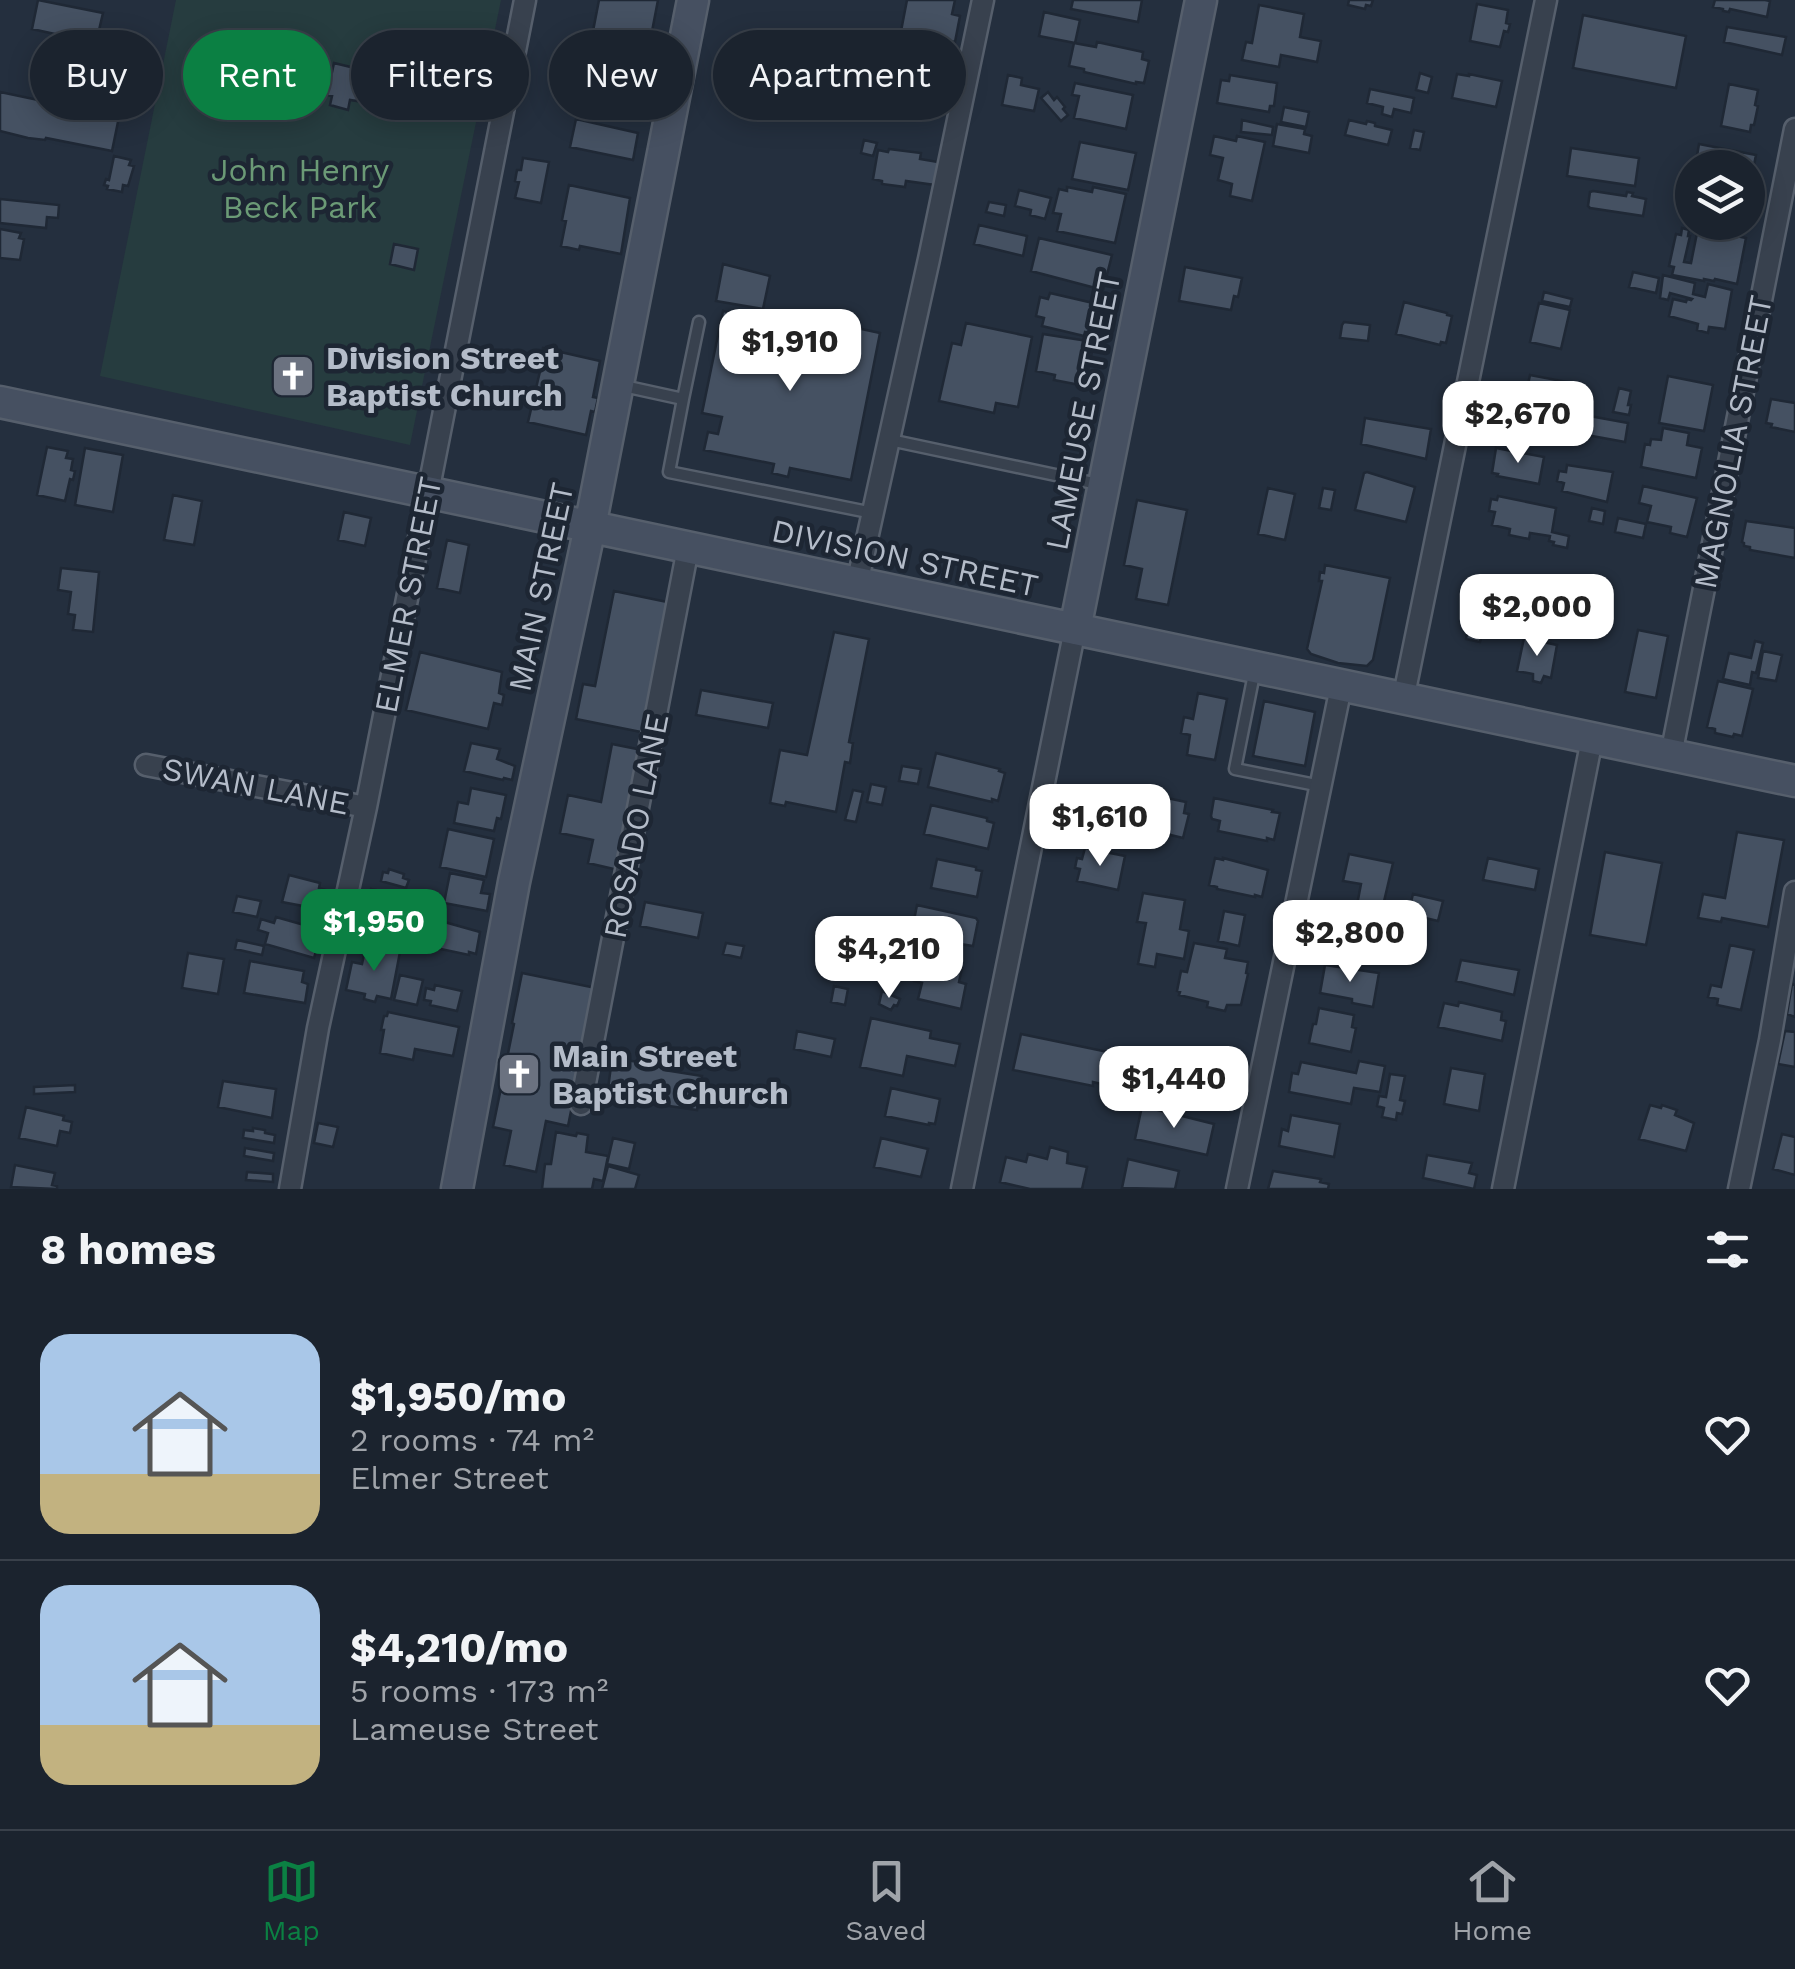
<!DOCTYPE html>
<html lang="en">
<head>
<meta charset="utf-8">
<style>
  :root { --surface:#1b232e; --page:#242b36; --text:#f1f3f6; --muted:#a0a4aa; --line:#39404a; --accent:#0b8043 }
  body { margin:0; font-family:"Work Sans",sans-serif; background:var(--page); color:var(--text); height:100vh; display:flex; flex-direction:column; font-size:38px; white-space:nowrap }
  * { box-sizing:border-box; margin:0 }
  p { font-size:32px; color:var(--muted) }
  .icon { flex:none; width:55px; height:55px; fill:none; stroke:currentColor; stroke-width:2; stroke-linecap:round; stroke-linejoin:round }
  .map { position:relative; height:1189px; overflow:hidden }
  .details { display:flex; flex-direction:column; background:var(--surface); flex:1 }
  .details>* { flex:none }
  .hud { position:absolute; left:30px; top:30px; width:1000px; height:90px; display:flex; gap:20px }
  .controls { position:absolute; left:1675px; top:150px; display:grid; gap:20px }
  .controls a { display:grid; place-items:center; width:90px; height:90px; border-radius:50%; background:var(--surface); box-shadow:0 5px 25px #0003,0 0 0 2px var(--line); font-size:50px }
  .price { position:absolute; translate:-50% -85px; padding:0 22px; border-radius:20px; background:#fff; color:#222; font-size:32px; line-height:65px; filter:drop-shadow(0 2px 5px #0008) }
  .price::after { content:''; position:absolute; left:50%; top:60px; width:30px; height:22px; margin-left:-15px; background:inherit; clip-path:polygon(0 0,100% 0,50% 100%) }
  .price.selected { background:var(--accent); color:#fff }
  ul { padding:0; list-style:none }
  li { display:flex; align-items:center; gap:30px; height:250px; padding:0 40px }
  li+li { border-top:2px solid var(--line) }
  li span { display:grid; place-items:center; flex:none; width:280px; height:200px; border-radius:30px; color:#555 }
  li>.icon { margin-inline-start:auto }
  span .icon { width:120px; height:120px; fill:#fffc; stroke-width:1 }
  li b { font-size:42px }
  h2 { display:flex; justify-content:space-between; align-items:center; height:120px; padding:0 40px; font-size:42px }
  .pill { padding:0 35px; border-radius:45px; background:var(--surface); box-shadow:0 5px 25px #0003,0 0 0 2px var(--line); font-size:35px; line-height:90px }
  .pill.selected { background:var(--accent); color:#fff }
  .tab-bar { display:flex; justify-content:space-around; align-items:center; height:140px; border-top:2px solid var(--line); background:var(--surface); font-size:28px; color:var(--muted) }
  .tab-bar a { display:grid; justify-items:center; gap:5px }
  .tab-bar .selected { color:var(--accent) }
  .map>svg:first-child { display:block }
  .green { fill:#263c3f }
  .building { fill:#455162; stroke:#1f2835; stroke-width:2.5 }
  .lines { fill:none; stroke-linecap:round; stroke-linejoin:round }
  .lane-casing { stroke:#565f6c; stroke-width:15 }
  .street-casing { stroke:#565f6c; stroke-width:25 }
  .secondary-casing { stroke:#565f6c; stroke-width:35 }
  .lane { stroke:#38414e; stroke-width:10 }
  .street { stroke:#38414e; stroke-width:20 }
  .secondary { stroke:#465061; stroke-width:30 }
  .labels { text-anchor:middle; stroke-width:9; stroke-linejoin:round; paint-order:stroke }
  .park-label { font-size:32px; fill:#6b9a76; stroke:#1d2633 }
  .poi-label { font-size:32px; font-weight:bold; fill:#b4bcc9; stroke:#1d2633; text-anchor:start }
  .street-label { font-size:32px; fill:#b4bcc9; stroke:#1d2633 }
</style>
</head>
<body>
<div class="map">
<svg width="1795" height="1189" viewBox="0 0 1795 1189">
  <rect width="100%" height="100%" fill="#242f3e"/>
  <path class="green" d="M176,0h325l-91,445 -310,-69z"/>
  <path class="building" d="M38,0l65,13 -7,30 -64,-14z
    M599,0h59l-8,42 -57,-11z
    M907,0h48l-3,14 8,2 -5,26 -54,-11z
    M1073,0h69l-4,22 -67,-13z
    M1349,0h24l-2,6 -5,-1 -1,4 -17,-4z
    M1715,0h50l5,1 -3,16 -37,-8 -1,3 -6,-1v-2l-10,-2z
    M1477,4l31,6 -2,13 4,1 -2,8 -4,-1 -4,16 -30,-6z
    M1259,5l45,9 -4,23 21,4 -4,21 -36,-7 -2,12 -37,-7 4,-18 6,1z
    M1044,12l36,8 -5,23 -36,-7z
    M1583,15l103,21 -10,52 -103,-20z
    M1727,27l59,10 -4,18 -58,-13z
    M1097,42l46,10 -1,7 7,2 -5,22 -8,-1v2l-52,-12v-3l-15,-3 5,-23 22,4z
    M600,50l9,2 -3,13 41,10 4,-2 -7,29h-2l-1,3 -61,-13 7,-31 10,2z
    M334,63l29,7 -3,14 14,3 -4,16 -20,-3 -2,10 -18,-5 2,-9 -5,-1z
    M1420,73l12,4 -4,16 -12,-3z
    M1457,74l12,2v-2l33,7 -6,26 -44,-9z
    M1008,75l14,3 -1,7 18,4 -5,22 -32,-6z
    M1230,75l47,8 -3,23h-4l-1,6 -52,-9 4,-23 8,1z
    M1075,83l58,12 -7,34 -52,-11 5,-22 -7,-1z
    M1729,84l29,6 -3,15 3,1 -4,19h-3l-1,7 -29,-6z
    M1370,89l44,9 -3,15 -17,-4 -2,8 -10,-3 1,-7 -16,-4z
    M0,92l119,25 -7,34 -66,-13 -1,2 -17,-2 -28,-7z
    M1048,92l6,8 3,-3 8,10 -2,2 5,6 -7,6 -20,-23z
    M1284,107l25,5 -3,15 -25,-5z
    M576,119l62,14 -5,27 -63,-13z
    M1242,120l31,7 -1,8 -31,-3z
    M1349,120l17,4 1,-3 8,2v3l17,4 -4,15 -43,-10z
    M1277,124l28,5 -1,5 8,2 -3,17 -36,-7z
    M1414,130l10,2 -4,18 -10,-2z
    M1214,136l22,5 1,-5 28,6 -13,59 -22,-5 2,-12 -14,-4 5,-22 -13,-3z
    M864,140l13,3 -4,13 -12,-3z
    M1080,142l56,11 -8,37 -56,-11z
    M1699,144l57,11 -5,25 -3,-1v-11h-53z
    M1571,148l68,10 -4,28 -68,-10z
    M889,149l32,4 -1,6 18,3 -3,23 -29,-4 -1,6 -23,-3v-3l-9,-2 5,-29 10,2z
    M114,156l17,4 -2,5 5,1 -6,20 -5,-1 -1,7 -15,-3 1,-3 -4,-1 2,-6 3,1z
    M523,158l26,4 -8,41 -26,-5 4,-16 -4,-1 2,-11h4z
    M569,185l61,13 -9,56 -41,-8 -1,4 -18,-4 5,-25 -4,-1z
    M1067,187l25,5 1,-5 33,7 -11,49 -58,-12 4,-17 -8,-1 6,-24 8,2z
    M1019,190l32,8 -6,21 -15,-4 1,-5 -16,-4z
    M1593,191l33,5 1,-4 6,1 -1,3 14,3 -3,17 -53,-8 -2,-2 2,-14z
    M0,199l59,6 -1,13 -11,-1 -1,11 -46,-5z
    M989,202l17,3 -2,11 -18,-4z
    M1696,222h48l-1,8 -31,-7 -1,6 -15,-2z
    M979,225l48,11 -4,20 -49,-12z
    M1682,228l7,2 -1,6h2l-6,26 7,1 7,-35 48,10 -9,46 -22,-5 -1,2 -10,-2v2l-32,-6 2,-8 -5,-1 7,-32 5,1z
    M0,229l21,4 -2,5 5,1 -4,21 -20,-2z
    M1039,238l73,17 -9,35 -72,-19z
    M394,244l24,5 -4,21 -24,-6z
    M723,264l47,12 -7,33 -47,-8z
    M1185,267l57,11 -4,19 -4,-1 -3,14 -52,-9z
    M1633,272l26,6 -3,15 -27,-6z
    M1663,275l32,8 -2,11 12,3 3,-13 24,6 -7,39 -16,-2 -1,6 -11,-3 1,-6 -29,-8 4,-17 13,3 1,-3 4,1 1,-1 -22,-6 -2,7 -8,-2z
    M1544,292l28,7 -2,8 -28,-6z
    M1050,293l43,10 -1,4 7,2 -1,6 4,1 -2,11 -5,-1 -2,8 -8,-2 -1,4 -42,-10 2,-8 -8,-2 4,-19 8,2z
    M1404,302l43,11v2l5,1 -6,27 -5,-1 -1,3 -44,-11z
    M1539,303l31,7 -9,39 -31,-7z
    M723,311l109,21 2,-9 46,10 -29,147 -61,-12 -2,9 -16,-4 2,-9 -70,-14 4,-18 10,2 4,-17 -20,-4z
    M1344,322l26,3 -2,16 -28,-3 2,-13z
    M966,323l66,14 -14,70 -22,-4 -2,10 -55,-12 13,-58 9,2z
    M1043,334l51,8 -9,44 -31,-6 1,-5 -19,-4z
    M543,348l57,13 -7,36 5,1 -3,14 -4,-1 -5,24 -58,-13 14,-59 -2,-1z
    M1530,375l37,7v2l8,2 -3,19 -9,-2 -2,8 -37,-7z
    M1668,376l45,9 -9,46 -45,-8z
    M1619,388l12,3 -3,14h3l-2,10 -16,-3z
    M1771,399l24,4v29l-24,-5 1,-3 -6,-1z
    M1511,409l44,9 -5,26 -45,-8 1,-2 -8,-2 5,-21 7,1z
    M1562,411l66,12 -3,19 -66,-12z
    M1365,418l66,11 -5,30 -65,-15z
    M1663,428l26,5 -2,12 15,3 -6,30 -55,-11 4,-23 5,1 1,-6 10,1z
    M47,447l21,4 -2,7 7,1 -2,11 4,1 -2,9 -3,-1 -5,22 -28,-6z
    M85,448l38,7 -10,57 -38,-7z
    M1496,448l48,9 -5,27 -42,-8 1,-2 -6,-1z
    M1567,465l46,7 -6,30 -45,-11 2,-8 -7,-2 2,-10 7,1z
    M1367,472l48,15 -9,35 -51,-12 9,-37z
    M1643,486l54,12 -10,39 -17,-4 1,-6 -24,-5 4,-16 -12,-3z
    M1268,488l27,6 -10,46 -27,-6z
    M1323,488l12,2 -4,20 -12,-2z
    M173,495l29,6 -8,44 -30,-5z
    M1498,496l58,12 -4,24 17,4 -2,12 -14,-3 1,-3 -5,-1 1,-5 -20,-3 -1,6 -20,-4 1,-6 -18,-4 3,-13 -6,-1 2,-12 6,1z
    M1137,500l50,10 -19,95 -32,-6 6,-30 -18,-4z
    M1592,508l13,3 -2,13 -14,-3z
    M344,512l27,6 -6,28 -27,-6z
    M1618,518l28,6 -3,14 -28,-6z
    M1746,521l49,7v30l-45,-8v-3l-6,-1v-3l-2,-1z
    M447,540l22,5 -9,48 -23,-5z
    M1325,565l65,13 -17,82 -6,6 -29,-3 -27,-9 -4,-5 15,-68h-3l1,-9 4,1z
    M61,568l38,4 -6,60 -20,-2 2,-15 -7,-1 3,-22 -13,-2z
    M614,591l58,12 -26,130 -70,-14 7,-35 12,2z
    M1468,628l15,3 -3,11 -14,-3z
    M1638,630l30,6 -12,62 -31,-6z
    M834,632l35,7 -20,103 4,1 -3,20 -5,-1 -9,50 -50,-10 -1,4 -15,-3 10,-53 27,5z
    M1524,638l33,7 -6,33 -7,-2 -3,7 -8,-2v-7l-16,-3z
    M1755,641l8,2 -7,30 -4,-1 -2,13 -27,-6 6,-26 22,5z
    M1763,651l19,4 -6,26 -18,-3z
    M420,652l82,20 -3,21 5,2 -2,10 -8,-2 -6,26 -82,-19z
    M1718,681l35,8 -11,47 -8,-2 -1,3 -18,-4v-4l-8,-2z
    M701,690l72,13 -5,25 -72,-13z
    M1198,693l29,6 -12,61 -28,-5 3,-20 -9,-2 3,-16 9,2z
    M1264,701l51,11 -10,54 -52,-10z
    M471,743l29,6 -3,10 18,7 -3,14 -8,-2 -1,2 -39,-9z
    M612,744l30,6 -24,120 -30,-7 5,-23 -33,-7 8,-38 33,7z
    M936,753l64,16 -1,2 6,2 -7,28 -6,-2v3l-64,-15z
    M902,766l19,3 -3,15 -19,-3z
    M871,784l15,3 -4,18 -15,-3z
    M1096,787l39,9 -7,32 -39,-7 2,-10 -5,-1 3,-13 5,1z
    M471,788l35,7 -5,24 -4,-1 -3,13 -40,-8 4,-21 10,2z
    M853,790l10,2 -7,30 -11,-2z
    M1162,797l24,5 -2,11 5,1 -6,24 -29,-7z
    M1214,798l59,12 -1,2 8,1 -6,27 -7,-2v3l-49,-10 2,-10 -8,-2 -1,-3z
    M931,805l56,13v3l7,2 -6,26 -64,-15z
    M448,829l46,10 -8,38 -46,-10z
    M1737,832l47,8 -16,87 -46,-9 -1,4 -23,-4 5,-24 22,4z
    M1085,848l40,8 -7,34 -41,-9 3,-12 -5,-1 2,-10 5,1z
    M1605,852l57,11 -16,82 -56,-10z
    M1349,854l44,9 -11,47 -25,-5 4,-21 -18,-3z
    M1215,858l8,2v-2l45,12 -6,27 -7,-2v2l-38,-8v-2l-8,-2z
    M1488,858l51,11 -4,21 -52,-10z
    M937,859l39,8v3l6,1 -5,26 -46,-9z
    M389,869l15,5 -1,4 6,2 -3,8 -25,-7 2,-9 5,1z
    M450,873l34,7 -3,13 9,1 -3,17 -43,-8z
    M289,875l31,8 -1,5 10,3 -5,19 -42,-8z
    M371,889l39,8 -6,26 -12,-3 -2,6 -11,-2 2,-7 -16,-4z
    M1143,893l42,7 -5,29 9,2 -5,28 -27,-5 -2,13 -17,-3 8,-41 -9,-1z
    M1413,894l30,7 -5,20 -30,-7z
    M237,896l24,5 -4,16 -24,-5z
    M645,902l58,11 -5,25 -58,-12z
    M917,905l59,13 2,3 -5,25 -20,-3 -3,12 -41,-9z
    M1224,911l21,4 -6,31 -21,-5z
    M423,916l57,16 -4,22 -7,-2v3l-52,-11z
    M276,917l46,13 -8,28 -49,-14 3,-11 -10,-3 3,-11 13,4z
    M237,940l27,6 -2,9 -27,-6z
    M726,943l18,3 -3,12 -18,-4z
    M1194,943l33,6 -2,9 23,4 -2,11 2,1 -7,31h-14l-2,6 -18,-4 1,-5 -29,-7 1,-3 -3,-1 4,-20 6,1z
    M366,945l34,7 -9,47 -14,-3 -2,6 -11,-3 1,-5 -19,-4 6,-28 10,2z
    M1730,945l24,5 -13,60 -24,-5 1,-6 -10,-2 3,-12 10,2z
    M188,953l36,6 -6,35 -36,-6z
    M920,959l42,9 -3,14 7,2 -5,25 -43,-10 4,-16 -8,-2z
    M1461,960l58,10 -5,25 -58,-14z
    M250,961l54,10 -2,11 6,2 -3,19 -61,-10z
    M1325,965l54,8 -6,34 -21,-4v-4l-32,-6z
    M522,973l74,15 -28,138 -22,-5 -10,51 -32,-7 7,-34 -18,-4 21,-103 -2,-1z
    M400,975l23,5 -6,25 -23,-5z
    M1792,984l3,1v32l-8,-3z
    M435,985l27,6 -5,20 -27,-6 1,-4 -7,-1 2,-12 8,2z
    M834,986l14,3 -3,16 -14,-3z
    M882,991l18,8 -3,7 -3,-1 -3,5 -12,-6z
    M1459,1002l43,10 -1,8 5,1 -4,20 -64,-14 6,-24 14,3z
    M1319,1008l35,7 -2,12 4,1 -5,24 -42,-9 4,-19h3z
    M388,1012l71,15 -6,29 -38,-7 -2,11 -33,-7 4,-23h-3l3,-14h3z
    M871,1018l60,13 -1,7 30,6 -5,22 -48,-10 -4,20 -43,-9z
    M797,1031l38,8 -4,18 -37,-8z
    M1785,1031l10,1v35l-17,-3z
    M1021,1034l87,18 -6,32 -9,-2v4l-80,-16z
    M612,1058l53,8 -1,4 38,6 -5,34 -42,-6 1,-8 -48,-7z
    M1164,1060l54,11 -1,3 8,2 -5,24 -8,-1 -1,3 -54,-12z
    M1359,1061l26,5 -5,26 -26,-4 -3,16 -62,-12 3,-19 6,1 3,-12 55,11z
    M1451,1068l34,6 -6,37 -35,-7z
    M1390,1074l15,2 -5,24 5,1 -3,13 -5,-1 -1,7 -14,-3 2,-9 -7,-2 2,-10 7,1z
    M223,1081l53,8 -4,29 -54,-11z
    M1133,1083l7,1v3l3,-2 12,3v2l7,2 -2,8 -30,-7z
    M75,1085v7l-41,2v-7z
    M891,1088l49,11 -5,25 -6,-1v2l-44,-9z
    M1650,1105l11,3 1,-3 15,5 -2,5 19,8 -8,28 -47,-12z
    M1142,1106l72,18 -7,31 -72,-16z
    M26,1107l38,9 -1,4 9,2 -2,11 -10,-2 -3,15 -38,-8z
    M1291,1115l49,9 -6,33 -55,-11 3,-17 6,2z
    M318,1123l20,4 -5,20 -19,-4z
    M253,1128l12,2v3l10,2 -1,8 -31,-5 1,-8 9,1z
    M556,1132l20,4 1,-3 11,2 -2,17 22,4 -5,25 -9,-2 -2,10h-50l3,-25h6z
    M1782,1134l13,3v38l-22,-6z
    M613,1138l22,5 -6,26 -22,-5z
    M881,1138l47,11 -7,28 -47,-10z
    M1050,1147l18,5 -1,11 20,4 -5,22h-52l-30,-7 6,-25 20,5 2,-8 19,5z
    M245,1148l29,5 -1,8 -29,-5z
    M1427,1155l45,8 -3,10 8,2 -3,14 -51,-11z
    M1128,1159l51,12 -4,18 -53,-1z
    M15,1165l40,8 -3,12 5,1v3l-46,-2z
    M608,1166l31,9 -4,14h-33z
    M1273,1171l48,8 -1,3 9,2 -1,5h-60z
    M247,1172l26,2v8l-27,-2z"/>
  <g class="lines">
    <g class="lane-casing">
      <path id="lane" d="M619,385l64,14 -14,73 204,41
        M683,399l16,-77
        M890,440l208,44
        M1255,669l-20,100 86,17"/>
    </g>
    <g class="street-casing">
      <path id="street" d="M857,584l72,-325 54,-259
        M1403,700l143,-700
        M1671,755l124,-626
        M146,765l220,42
        M581,1104l107,-556
        M290,1189l28,-161 48,-221 159,-807
        M962,1189l113,-560
        M1237,1189l104,-502
        M1503,1189l89,-450
        M1739,1189l31,-149 25,-148"/>
    </g>
    <g class="secondary-casing">
      <path id="secondary" d="M0,402l1795,379
        M1075,629l126,-629
        M457,1189l57,-307 76,-355 103,-527"/>
    </g>
    <use href="#lane" class="lane"/>
    <use href="#street" class="street"/>
    <use href="#secondary" class="secondary"/>
  </g>
  <defs>
    <g id="church-square" transform="scale(2.25)"><rect x="-9" y="-9" width="18" height="18" rx="4" fill="#6b7280" stroke="#1d2633"/><path d="M-1.2-6h2.4v3.5h3.3v2.4h-3.3V6h-2.4V-.1h-3.3v-2.4h3.3Z" fill="#fff"/></g>
  </defs>
  <g fill-rule="evenodd">
    <use href="#church-square" x="293" y="376"/>
    <use href="#church-square" x="519" y="1074"/>
  </g>
  <g class="labels">
    <g class="park-label">
      <text x="300" y="181">John Henry<tspan x="300" dy="37">Beck Park</tspan></text>
    </g>
    <g class="poi-label">
      <text x="326" y="369">Division Street<tspan x="326" dy="37">Baptist Church</tspan></text>
      <text x="552" y="1067">Main Street<tspan x="552" dy="37">Baptist Church</tspan></text>
    </g>
    <g class="street-label">
      <text transform="translate(1083 411) rotate(-79)" y="11">LAMEUSE STREET</text>
      <text transform="translate(1733 442) rotate(-79)" y="11">MAGNOLIA STREET</text>
      <text transform="translate(905 558) rotate(12)" y="11">DIVISION STREET</text>
      <text transform="translate(541 587) rotate(-78)" y="11">MAIN STREET</text>
      <text transform="translate(408 595) rotate(-79)" y="11">ELMER STREET</text>
      <text transform="translate(256 786) rotate(11)" y="11">SWAN LANE</text>
      <text transform="translate(636 826) rotate(-79)" y="11">ROSADO LANE</text>
    </g>
  </g>
</svg>
<div class="controls">
<a><svg class="icon" aria-label="layers" viewBox="0 0 24 24"><path d="M12 4l9 5-9 5-9-5zM3 14l9 5 9-5"/></svg></a>
</div>
<b class="price" style="left:790px;top:394px">$1,910</b>
<b class="price" style="left:1518px;top:466px">$2,670</b>
<b class="price" style="left:1537px;top:659px">$2,000</b>
<b class="price" style="left:1100px;top:869px">$1,610</b>
<b class="price selected" style="left:374px;top:974px">$1,950</b>
<b class="price" style="left:1350px;top:985px">$2,800</b>
<b class="price" style="left:889px;top:1001px">$4,210</b>
<b class="price" style="left:1174px;top:1131px">$1,440</b>
<div class="hud">
<a class="pill">Buy</a>
<a class="pill selected">Rent</a>
<a class="pill">Filters</a>
<a class="pill">New</a>
<a class="pill">Apartment</a>
</div>
</div>
<section class="details">
<h2>8 homes<svg class="icon" aria-label="filters" viewBox="0 0 24 24"><path d="M4 7h16M4 17h16"/><circle cx="9" cy="7" r="2"/><circle cx="15" cy="17" r="2"/></svg></h2>
<ul>
<li><span style="background:linear-gradient(#a9c7e8 70%,#c2b280 0)"><svg class="icon" aria-label="home" viewBox="0 0 24 24"><path d="M3 11l9-7 9 7M6 9v11h12V9"/></svg></span><div><b>$1,950/mo</b><p>2 rooms · 74 m²</p><p>Elmer Street</p></div><svg class="icon" aria-label="heart" viewBox="0 0 24 24"><path d="M12 20l-8-8c-3-5 5-10 8-4 3-6 11-1 8 4z"/></svg></li>
<li><span style="background:linear-gradient(#a9c7e8 70%,#c2b280 0)"><svg class="icon" aria-label="home" viewBox="0 0 24 24"><path d="M3 11l9-7 9 7M6 9v11h12V9"/></svg></span><div><b>$4,210/mo</b><p>5 rooms · 173 m²</p><p>Lameuse Street</p></div><svg class="icon" aria-label="heart" viewBox="0 0 24 24"><path d="M12 20l-8-8c-3-5 5-10 8-4 3-6 11-1 8 4z"/></svg></li>
</ul>
</section>
<nav class="tab-bar">
<a class="selected"><svg class="icon" aria-label="map" viewBox="0 0 24 24"><path d="M3 6l6-2 6 2 6-2v14l-6 2-6-2-6 2zM9 4v14M15 6v14"/></svg>Map</a>
<a><svg class="icon" aria-label="saved" viewBox="0 0 24 24"><path d="M7 4h10v16l-5-4-5 4z"/></svg>Saved</a>
<a><svg class="icon" aria-label="home" viewBox="0 0 24 24"><path d="M3 11l9-7 9 7M6 9v11h12V9"/></svg>Home</a>
</nav>
</body>
</html>
